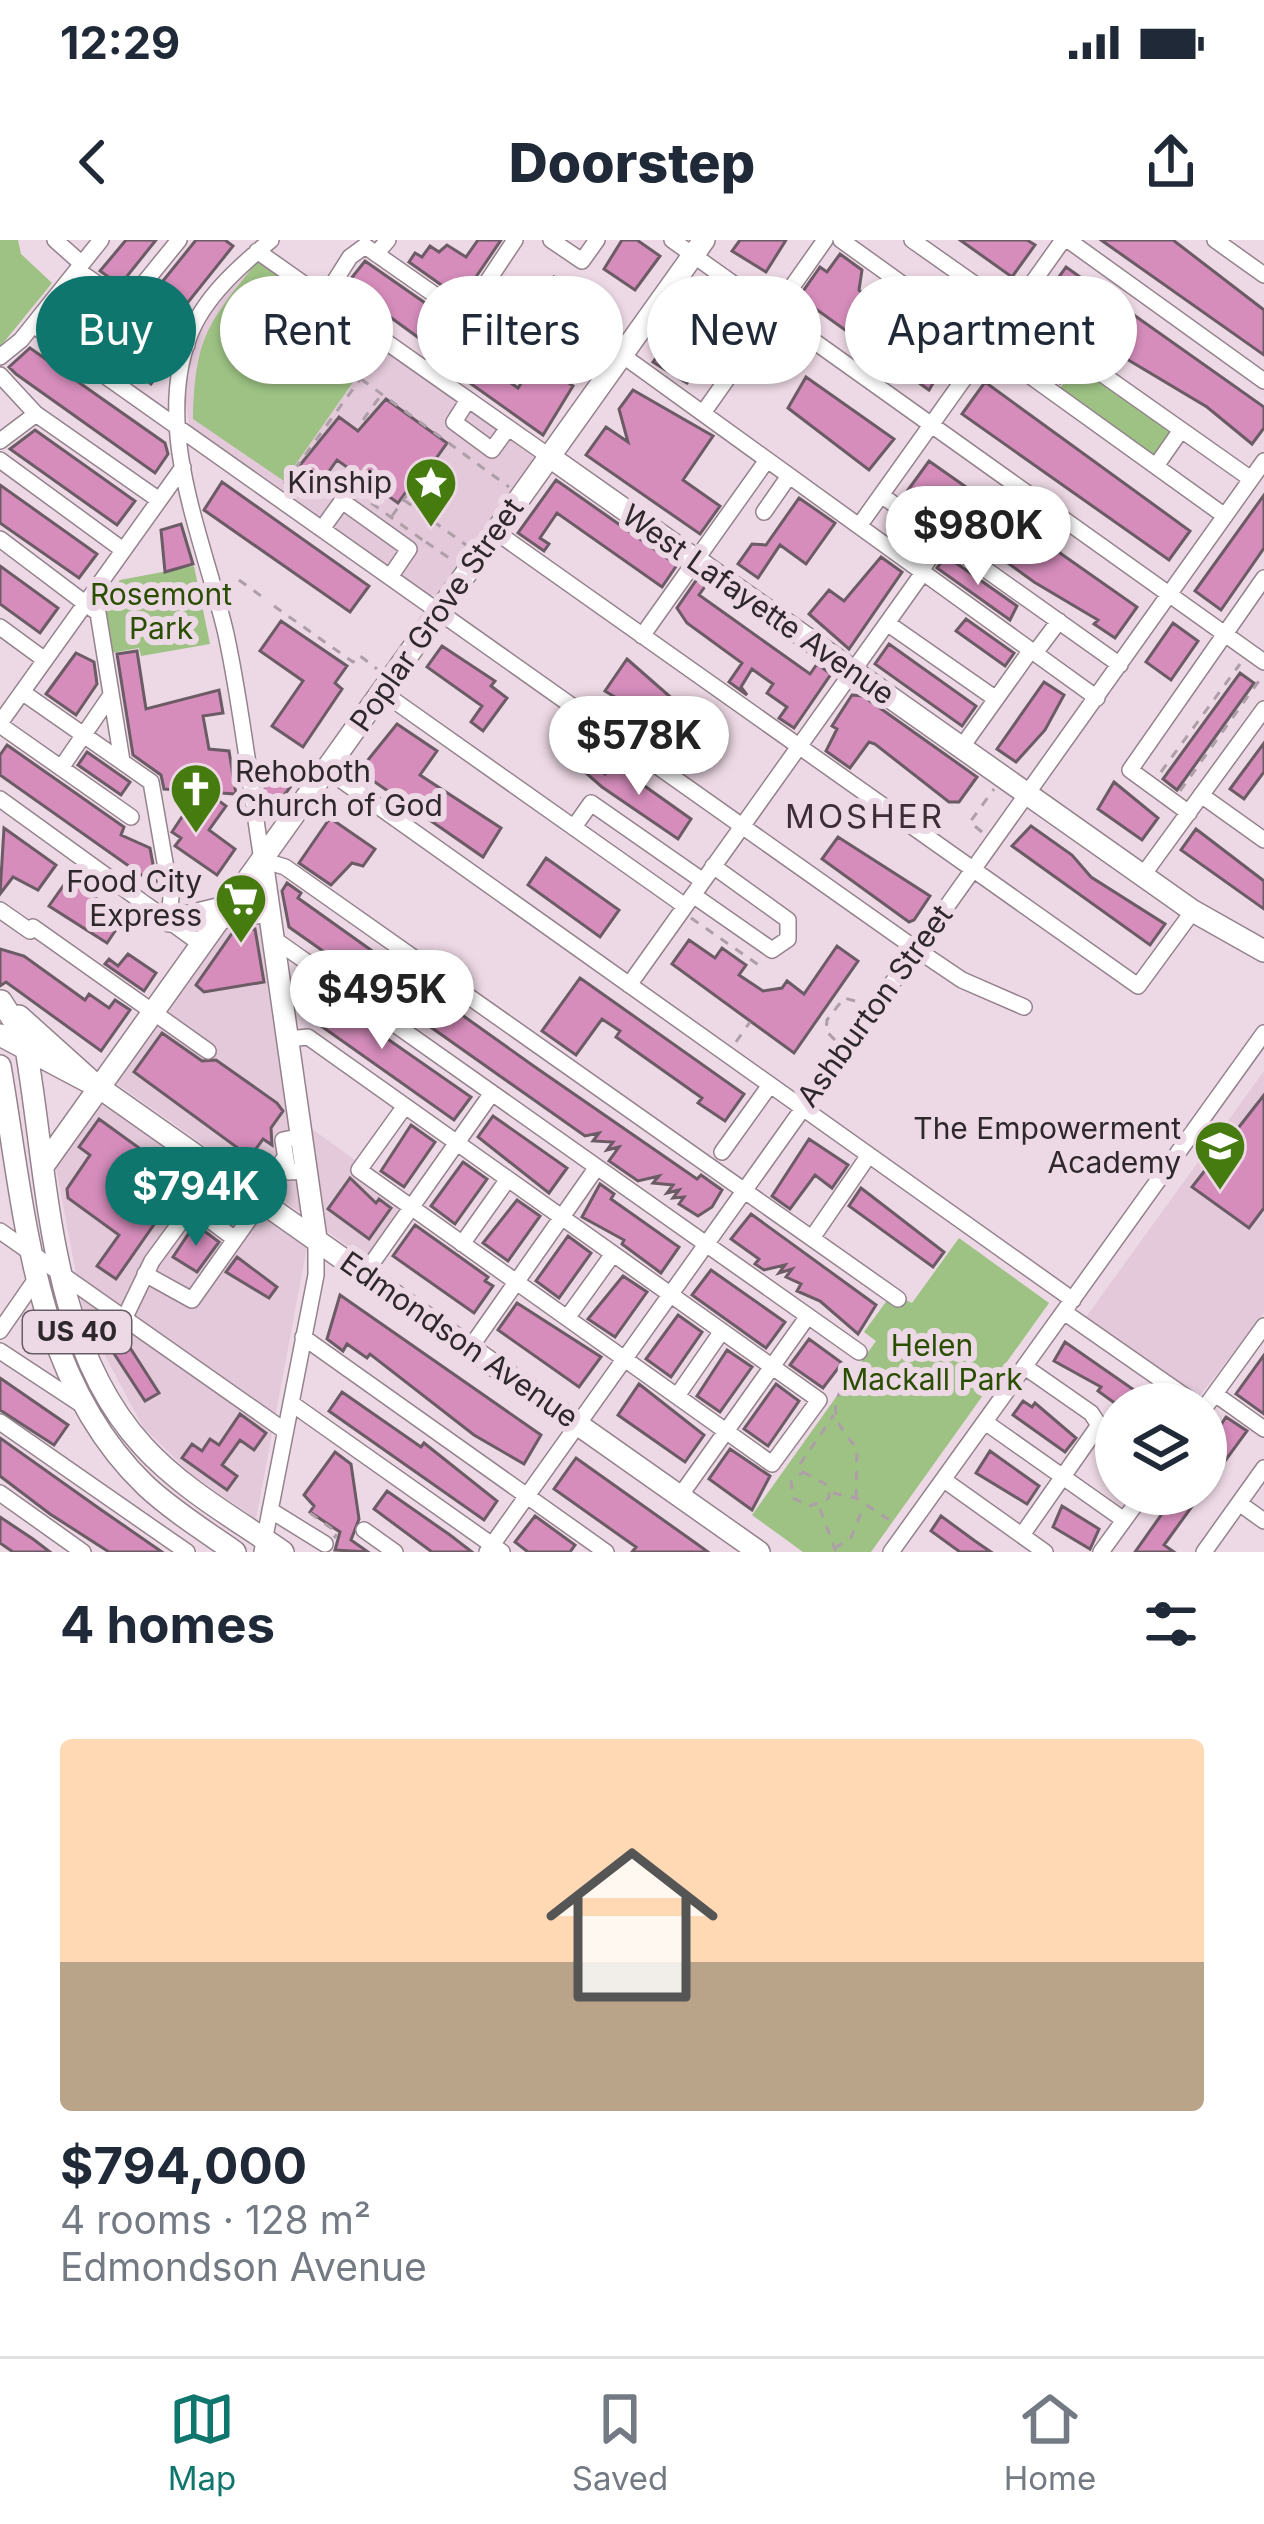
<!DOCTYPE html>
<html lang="en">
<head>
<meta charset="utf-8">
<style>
  :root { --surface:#fff; --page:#f6f6f7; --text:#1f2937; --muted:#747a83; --line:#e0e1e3; --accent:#0f766e }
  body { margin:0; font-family:Inter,sans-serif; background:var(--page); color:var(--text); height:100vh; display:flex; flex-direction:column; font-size:45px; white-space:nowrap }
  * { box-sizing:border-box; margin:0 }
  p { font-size:39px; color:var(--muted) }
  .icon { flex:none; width:66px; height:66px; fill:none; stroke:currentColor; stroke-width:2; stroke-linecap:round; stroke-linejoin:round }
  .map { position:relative; height:1312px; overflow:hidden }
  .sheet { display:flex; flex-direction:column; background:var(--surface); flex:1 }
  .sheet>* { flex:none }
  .banner { position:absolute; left:36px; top:36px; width:1194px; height:108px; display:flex; gap:24px }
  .fabs { position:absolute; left:1095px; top:1143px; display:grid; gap:24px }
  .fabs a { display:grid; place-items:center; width:132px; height:132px; border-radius:50%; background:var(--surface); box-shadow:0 3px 9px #0004; font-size:60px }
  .price { position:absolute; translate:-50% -102px; padding:0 27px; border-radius:42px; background:#fff; color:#222; font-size:39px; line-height:78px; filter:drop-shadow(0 3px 6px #0008) }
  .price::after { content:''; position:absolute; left:50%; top:72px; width:36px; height:27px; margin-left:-18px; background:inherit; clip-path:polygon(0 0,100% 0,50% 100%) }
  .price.selected { background:var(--accent); color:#fff }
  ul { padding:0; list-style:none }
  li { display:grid; align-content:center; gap:24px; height:636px; padding:0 60px }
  li span { display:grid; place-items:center; height:372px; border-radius:12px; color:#555 }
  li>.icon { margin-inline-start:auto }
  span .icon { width:216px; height:216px; fill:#fffc; stroke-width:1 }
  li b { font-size:51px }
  h2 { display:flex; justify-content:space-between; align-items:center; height:144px; padding:0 60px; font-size:51px }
  .tag { padding:0 42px; border-radius:54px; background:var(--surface); box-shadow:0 3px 9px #0004; font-size:42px; line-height:108px }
  .tag.selected { background:var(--accent); color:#fff }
  .status { display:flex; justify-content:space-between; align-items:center; height:84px; padding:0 60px; background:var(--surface); direction:ltr }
  .status svg { height:33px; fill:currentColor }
  header { display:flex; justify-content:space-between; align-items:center; height:156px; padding:0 60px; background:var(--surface); font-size:54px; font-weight:800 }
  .menu { display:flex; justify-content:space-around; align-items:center; height:168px; border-top:3px solid var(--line); background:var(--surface); font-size:33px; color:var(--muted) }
  .menu a { display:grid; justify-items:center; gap:6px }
  .menu .selected { color:var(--accent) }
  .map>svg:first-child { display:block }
  .built { fill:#e3c9d9 }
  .green { fill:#9dc284 }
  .building { fill:#d68dbc; stroke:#6b5b65; stroke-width:3 }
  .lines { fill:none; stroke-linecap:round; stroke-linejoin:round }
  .minor-casing { stroke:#94828d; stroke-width:18 }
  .major-casing { stroke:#94828d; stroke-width:24 }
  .path { stroke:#ad9ea7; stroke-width:3; stroke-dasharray:9 9; stroke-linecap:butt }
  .minor { stroke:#fff; stroke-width:15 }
  .major { stroke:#fff; stroke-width:21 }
  .labels { text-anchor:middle; stroke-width:12; stroke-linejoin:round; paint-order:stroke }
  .shield { fill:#edd9e5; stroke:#675c63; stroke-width:3 }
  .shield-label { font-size:27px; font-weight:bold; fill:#2e272b }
  .poi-label { font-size:30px; fill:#2e272b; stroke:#edd9e5; text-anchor:end }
  .park-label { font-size:30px; fill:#294e00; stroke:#edd9e5 }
  .street-label { font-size:30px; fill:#2e272b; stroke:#edd9e5 }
  .neighbourhood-label { font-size:33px; letter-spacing:3px; fill:#3c2d36; stroke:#edd9e5 }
</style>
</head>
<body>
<div class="status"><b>12:29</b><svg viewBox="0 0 49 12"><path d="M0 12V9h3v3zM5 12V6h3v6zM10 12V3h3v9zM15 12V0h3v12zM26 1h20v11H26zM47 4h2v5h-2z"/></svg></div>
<header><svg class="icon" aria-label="back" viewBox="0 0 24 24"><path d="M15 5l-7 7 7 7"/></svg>Doorstep<svg class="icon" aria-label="share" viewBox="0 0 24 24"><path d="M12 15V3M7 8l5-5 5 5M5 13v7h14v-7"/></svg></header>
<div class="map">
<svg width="1264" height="1312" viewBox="0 0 1264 1312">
  <rect width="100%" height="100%" fill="#edd9e5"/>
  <path class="built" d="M257,22l276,192v8l-96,133h-7l-241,-171 -4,-28 9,-53 22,-37z
    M254,645l36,228 116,84 -41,61 -251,-176z
    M1264,831v242l-66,85 -112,-81z
    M103,862l204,145 -51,272 -65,-45 -48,-47 -59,-111 -28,-148z"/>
  <path class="green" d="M0,0h18l3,14 31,29 -52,64z
    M257,22l122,83 -95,136 -91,-62c2,-81 14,-95 64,-157z
    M1078,123l97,67 -20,32 -97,-71z
    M194,326l16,78 -69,12 -2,-8 -28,5 -9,-50 18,-23z
    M959,998l90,65 -178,249h-68l-51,-37 124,-174 -12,-9 24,-33 12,9 6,-8 6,3z"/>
  <path class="building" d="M126,0h30l-36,45 -20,-14z
    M196,0h29l8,6 -60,75 -27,-19z
    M478,0h23l-40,59 -52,-37 6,-9 7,4 8,-11 9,6 8,-7 19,12z
    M622,0h15l23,16 -25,34 -31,-21z
    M740,0h46l-20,32 -34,-21z
    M960,0h67l8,5 -23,32z
    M1101,0h72l91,70v45z
    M840,14l22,16 -3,20 13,14 76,54 -19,32 -130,-93 21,-30 7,5z
    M365,21l83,58 -18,27 -84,-61z
    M1066,27l198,140v21l-12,16 -45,-37 -102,-61 -62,-47z
    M554,37l52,36 -44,65 11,8 -30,49 -97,-69 13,-20 59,42 18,-28 -26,-19 7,-9 18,13 33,-46 -20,-13z
    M79,46l14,10 -4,7 79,57 -17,24 -95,-69z
    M702,53l27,23 -10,15 -31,-18z
    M1019,90l53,37 -12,16 -51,-37z
    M667,103l32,24 -12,16 -34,-21z
    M30,108l135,95 3,11 -13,19 -139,-99 -7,-7z
    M806,137l88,62 -25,31 -81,-62z
    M985,142l205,149 -21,29 -207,-146z
    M633,150l80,46 -30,44 37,26 -20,28 -114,-79 20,-28 22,15 -9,-33z
    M386,159l61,44 -37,52 -4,-3 -8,11 -61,-43 -15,21 -22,-16 39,-48 19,14z
    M35,190l100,71 -18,24 -107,-76z
    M929,221l208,146 -22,31 -21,-14 4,-4 -64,-38 -126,-92z
    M556,240l121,85 -15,22 -105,-74 -17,25 9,6 -5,7 -26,-18z
    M222,242l147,104 -19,26 -146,-102z
    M0,245l97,69 -18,24 -79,-55z
    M1264,255v53l-43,62 -26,-19z
    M799,258l36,25 -29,41 -26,-19 -22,33 -20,-14 14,-20 14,1z
    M181,284l12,40 -28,8 -4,-42z
    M946,316l71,50 -7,14 -73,-52z
    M881,317l21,15 -53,77 -40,-35 20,-24 15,11z
    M0,326l58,42 -18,25 -40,-29z
    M697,339l9,6 -7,10 31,22 80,57 7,-10 14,10 -37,54 -15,-10 8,-11 -20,-14 6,-9 -21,-15 -11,18 6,8 -18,-13 13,-19 -55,-40 -10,-15z
    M966,379l48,34 -9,13 -49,-35z
    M281,381l66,45 -12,17 7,6 -39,58 -31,-21 31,-45 -43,-30z
    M1173,383l25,18 -27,39 -25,-18z
    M889,404l87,62 -14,20 -87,-62z
    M442,406l53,35 -4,5 16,12 -24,33 -12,-9 11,-16 -55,-39z
    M137,411l9,58 73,-19 4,23 -20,3 6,33 20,2 7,43 -29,-2 19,14 -17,24 26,19 -18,26 -42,-29 6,-8 -9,-6 27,-41 -35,-2 -3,-14 -28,-20 -16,-101z
    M76,413l18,9 3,22 -21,31 -30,-21z
    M627,419l48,42 -16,23 -54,-33z
    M1240,433l14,10 -77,107 -14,-11z
    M1044,442l20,13 -19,35 -29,32 -19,-13z
    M852,455l11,1 114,81 -18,25h-10l-74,-58 -6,-2 -19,26 -24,-17 11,-22 -5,-3z
    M397,484l40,27 -17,24 81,53 -18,29 -124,-86z
    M1264,503v29l-20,27 -14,-10z
    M7,505l117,82 -3,8 29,13 7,38 -157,-111v-20z
    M87,512l43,30 -9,13 -43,-30z
    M583,518l22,16 10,-9 76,54 -13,20 -76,-52 -24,-21z
    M269,525l25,17 -26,35 -6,-43z
    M1114,542l44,36 -16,22 -44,-31z
    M330,578l45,31 -12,17 -11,-3 -21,22 -32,-22z
    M1031,586l41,29 19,22 74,47 -15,21 -138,-99z
    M4,588l52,37 -18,25 -25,-13 -13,17z
    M1196,589l68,52v28l-83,-59z
    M838,597l92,59 -16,24 -5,2 -87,-63z
    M546,618l73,52 -19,27 -72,-52z
    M68,639l56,39 -17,25 -58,-37z
    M287,643l14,10 -3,5 237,169 162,112 4,-4 21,15 -10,17 -14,9 -19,-12 5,-7 -11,1 6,-8 -12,3 6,-8 -20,-2 6,-7 -21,5 -29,-20 10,-14 -12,3 6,-8 -20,-1 6,-8 -14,3 -296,-209 -7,-36z
    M255,689l9,53 -60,10 -8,-7 37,-53z
    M689,700l26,18 7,-10 24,17 -7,10 24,16 19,-3 5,-7 17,13 33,-48 21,15 -64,92 -122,-89z
    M0,709l24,7 61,44 4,-6 20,14 6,-8 15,10 -29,41 -95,-69 -6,4z
    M128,714l28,19 -12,18 -39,-27 4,-5 9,7z
    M300,738l171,119 -17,23 -154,-109 4,-6 -9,-19z
    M580,738l164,116 -19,27 -27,-18 4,-5 -86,-61 4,-6 -18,-12 -26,36 -34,-24z
    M162,793l40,28 14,-1 61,43 6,8 -12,17 1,17 -9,-6 -13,18 -116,-85z
    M1264,855v113l-15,20 -57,-41z
    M493,876l74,52 -18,25 -71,-56z
    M99,879l54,39 -16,23 32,22 -53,76 -19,-13 22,-31 -51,-37 -1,-9 23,-34 -11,-8z
    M411,885l24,17 -31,45 -23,-16z
    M809,899l39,26 -16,23 -17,-13 -25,34 -18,-13z
    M463,922l24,17 -32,45 -24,-18z
    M350,938l26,25 3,-4 12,9 -22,31 -41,-30z
    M600,944l14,10 -3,5 68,48 -18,26 -39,-29 2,-4 -42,-23z
    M861,948l83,64 -11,15 -84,-61z
    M517,960l23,16 -32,45 -25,-18z
    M751,974l125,91 -18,29 -38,-33 -23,-10 4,-7 -15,-7 6,-8 -13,4 6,-8 -21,5 -9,-6 4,-5 -28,-20z
    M195,984l24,18 -22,30 -24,-15z
    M415,985l73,52 -3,4 8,5 -19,27 -81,-57z
    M568,996l23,17 -32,45 -23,-17z
    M237,1017l40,30 -8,11 -43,-26z
    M711,1030l74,52 -19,26 -74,-53z
    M623,1036l24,16 -32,45 -27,-18z
    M340,1055l201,140 -17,29 -50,-29 -104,-81 -3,4 -20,-14 -4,7 -16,-12z
    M517,1063l84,54 -22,30 -81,-57z
    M678,1075l24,17 -31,45 -25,-18z
    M809,1099l33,24 -19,25 -33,-23z
    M1065,1102l79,55 7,-10 24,17h-59l-18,-13 3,-4 -47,-26z
    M127,1103l32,50 -14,8 -32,-49z
    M727,1110l25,17 -32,45 -23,-16z
    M1264,1115v59l-28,-20z
    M0,1138l68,47 -14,20 -54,-35z
    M639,1144l65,51 -19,27 -67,-47z
    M776,1144l23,17 -31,45 -24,-17z
    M342,1152l79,55 3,-4 73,58 -13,19 -155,-109z
    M1023,1161l9,6 3,-4 41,35 -11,14 -52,-37z
    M240,1174l26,19 -12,17 -14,-10 -18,25 15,11 -10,14 -45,-32 10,-14 10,7 8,-12 9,6z
    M1226,1177l21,14 -41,56v-39z
    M0,1198l100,71 62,43h-53l-59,-38 -50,-38z
    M730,1209l40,27 -18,34 -43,-31z
    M990,1211l49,35 -12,18 -51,-31z
    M335,1212l16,12 8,55 -8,21 17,12 -33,-2 5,-18 -30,-20 4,-6 -10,-11z
    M576,1218l121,86 11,8h-76l4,-5 -82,-58z
    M387,1251l63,44 22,17h-40l-58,-43z
    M1176,1254h25l-37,51 10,7h-39z
    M1062,1266l37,23 -9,20 -37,-22z
    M535,1276l40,29 -5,7h-42l-13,-10z
    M941,1276l34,25 16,11h-31l-29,-21z
    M0,1277l33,22 17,13h-37l-13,-9z"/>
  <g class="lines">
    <g class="minor-casing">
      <path id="minor" d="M55,0l27,24
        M271,0c-31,26 -68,58 -82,97 -36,94 16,206 37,297 16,74 24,151 36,226l23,7 613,432
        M551,0l31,21 15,-21
        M672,0l592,422
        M841,0l384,276
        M912,0l339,239
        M1068,0l196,141
        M1215,0l49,35
        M257,11l293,206
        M376,14l12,-14
        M77,30l110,75
        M324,58l26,-41 15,-11 100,70
        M127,64l52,-64
        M33,85l883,624 46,31 62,27
        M622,115l475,343
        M0,117l21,-17 80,-100
        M428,131l87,-131
        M0,135l36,39 123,86
        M468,160l-14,22 38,28 16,-22
        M703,173l122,-173
        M0,201l36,-27
        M0,220l123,90
        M1156,226l25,-36
        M881,255l239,170
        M764,272l25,-36
        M859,286l204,-286
        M322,289l20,-28 67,48 -19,28
        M496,292l642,454 55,-75
        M0,299l98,74 24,148
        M920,332l23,-33
        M887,383l109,76
        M0,387l45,33
        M642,396l125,-176
        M1035,413l24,-32
        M22,452l129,90 20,115 -2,24
        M382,452l303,214
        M0,483l183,-256
        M0,485l131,92
        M961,508l70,-98
        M61,528l50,-73
        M327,530l746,530
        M1201,555l63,45
        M0,559l202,146
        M1189,573l-59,-43 134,-192
        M574,587l17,-24 112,78
        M1143,635l121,-166
        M693,655l79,55 16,-11v-19l-75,-54
        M0,670l30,21 3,-4 175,124
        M219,681l51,-7
        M274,699l585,413
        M629,745l293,-411
        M288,799l20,-2 511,363 -47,64 -413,-294 46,-64
        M302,896l-19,4 5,32 19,-1
        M722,912l48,-67
        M258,959l27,-42
        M192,967l43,32
        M0,991l285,200
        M812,998l57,-83
        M462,1004l46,-65
        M365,1033l127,-180
        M145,1034l47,26 70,-99
        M1064,1072l132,92
        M126,1075l26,-54 66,-90
        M567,1078l46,-64
        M0,1091l38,-55
        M303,1097l303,215
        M470,1108l127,-181
        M0,1111l82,54
        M1215,1154l49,35
        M677,1156l45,-65
        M291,1163l211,149
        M1206,1166l58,-80
        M0,1182l187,130
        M985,1182l139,98
        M944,1240l101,72
        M0,1253l83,59
        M680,1256l128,-180
        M1239,1263l25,18
        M270,1270l55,34
        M364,1290l31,22
        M1022,1295l77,-110 -8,-12 -66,-46
        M262,1312l54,-277v-36
        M487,1312l777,-1091
        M891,1312l373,-519
        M1101,1312l42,-58
        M1204,1312l60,-84"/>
    </g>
    <g class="major-casing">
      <path id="major" d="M550,217l643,454 71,40
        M262,620l54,379
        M169,681l61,-15
        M1,761l23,36c25,135 21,302 119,409 39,43 93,73 140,106
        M19,776l79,71
        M0,795l100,53 659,464
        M0,826c25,145 33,312 146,420 27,25 59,45 89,66
        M44,925l660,-925"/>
    </g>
    <path class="path" d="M361,139l148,108
      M363,180l18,-25
      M299,228l31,22
      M342,242l82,59 -3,4
      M284,244l93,-128
      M404,260l62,45
      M392,276l15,-21
      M426,302l26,18
      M239,340l22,16
      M274,366l79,56 6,-7 18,14
      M1161,532l79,-108
      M1180,551l81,-113
      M982,592l-12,-10 24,-33
      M691,678l72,50
      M835,800l-9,-9 1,-11 17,-22 15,4
      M736,802l14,-20
      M800,1224l34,-49
      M803,1232l26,14v12l-19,8 -17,-8 -2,-17z
      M833,1253l23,5 38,25
      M856,1258l1,-50c-29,-32 -28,-45 -1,-81
      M820,1269l16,43
      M310,1273l28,20 -4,5
      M835,1308l16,-10 12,-30"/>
    <use href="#minor" class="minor"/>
    <use href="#major" class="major"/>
  </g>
  <defs>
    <g id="sight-pin" transform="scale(2.7)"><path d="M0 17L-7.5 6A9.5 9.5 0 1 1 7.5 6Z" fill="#467c0f" stroke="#edd9e5"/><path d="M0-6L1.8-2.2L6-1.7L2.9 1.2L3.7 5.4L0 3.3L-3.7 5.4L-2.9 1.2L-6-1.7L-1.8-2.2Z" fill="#fff"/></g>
    <g id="church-pin" transform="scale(2.7)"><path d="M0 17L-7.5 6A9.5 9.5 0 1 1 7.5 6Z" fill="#467c0f" stroke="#edd9e5"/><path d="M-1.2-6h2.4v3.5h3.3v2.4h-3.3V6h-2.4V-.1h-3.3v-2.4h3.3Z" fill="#fff"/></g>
    <g id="supermarket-pin" transform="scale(2.7)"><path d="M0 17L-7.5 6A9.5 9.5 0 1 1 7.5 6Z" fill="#467c0f" stroke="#edd9e5"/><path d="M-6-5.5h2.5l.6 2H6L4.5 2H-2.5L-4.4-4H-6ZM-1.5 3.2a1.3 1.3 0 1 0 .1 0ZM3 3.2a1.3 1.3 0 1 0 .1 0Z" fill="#fff"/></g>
    <g id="school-pin" transform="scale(2.7)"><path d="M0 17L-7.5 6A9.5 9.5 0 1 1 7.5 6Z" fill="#467c0f" stroke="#edd9e5"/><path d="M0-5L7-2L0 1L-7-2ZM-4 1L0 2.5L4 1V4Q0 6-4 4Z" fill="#fff"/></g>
  </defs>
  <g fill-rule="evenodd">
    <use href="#sight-pin" x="431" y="243"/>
    <use href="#church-pin" x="196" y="549"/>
    <use href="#supermarket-pin" x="241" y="659"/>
    <use href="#school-pin" x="1220" y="906"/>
  </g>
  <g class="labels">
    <rect class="shield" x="23" y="1071" width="108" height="42" rx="9"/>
    <g class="shield-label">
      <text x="77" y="1101">US 40</text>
    </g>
    <g class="poi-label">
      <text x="392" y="253">Kinship</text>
      <text x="235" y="542" text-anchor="start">Rehoboth<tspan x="235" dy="34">Church of God</tspan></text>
      <text x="202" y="652">Food City<tspan x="202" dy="34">Express</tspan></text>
      <text x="1181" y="899">The Empowerment<tspan x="1181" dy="34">Academy</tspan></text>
    </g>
    <g class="park-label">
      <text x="161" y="365">Rosemont<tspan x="161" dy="34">Park</tspan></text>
      <text x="932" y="1116">Helen<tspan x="932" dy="34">Mackall Park</tspan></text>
    </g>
    <g class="street-label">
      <text transform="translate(758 365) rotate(35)" y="10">West Lafayette Avenue</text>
      <text transform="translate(437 375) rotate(-55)" y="10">Poplar Grove Street</text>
      <text transform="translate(875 766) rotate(-54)" y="10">Ashburton Street</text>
      <text transform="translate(459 1100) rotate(35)" y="10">Edmondson Avenue</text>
    </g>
    <g class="neighbourhood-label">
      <text x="865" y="588">MOSHER</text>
    </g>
  </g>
</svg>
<div class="fabs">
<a><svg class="icon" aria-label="layers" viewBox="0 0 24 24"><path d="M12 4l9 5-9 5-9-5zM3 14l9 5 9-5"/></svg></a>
</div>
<b class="price" style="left:978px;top:348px">$980K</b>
<b class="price" style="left:639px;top:558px">$578K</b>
<b class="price" style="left:382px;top:812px">$495K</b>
<b class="price selected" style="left:196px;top:1009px">$794K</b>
<div class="banner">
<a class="tag selected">Buy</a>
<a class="tag">Rent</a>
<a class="tag">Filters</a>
<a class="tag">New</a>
<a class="tag">Apartment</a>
</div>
</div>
<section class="sheet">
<h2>4 homes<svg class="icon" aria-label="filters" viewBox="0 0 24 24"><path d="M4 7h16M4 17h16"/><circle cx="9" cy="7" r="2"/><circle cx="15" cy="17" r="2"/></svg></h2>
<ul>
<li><span style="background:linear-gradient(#ffd9b3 60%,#b9a48a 0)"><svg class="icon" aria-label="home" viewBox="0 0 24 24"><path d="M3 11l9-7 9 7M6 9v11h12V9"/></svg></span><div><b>$794,000</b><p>4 rooms · 128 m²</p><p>Edmondson Avenue</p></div></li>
</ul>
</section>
<nav class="menu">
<a class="selected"><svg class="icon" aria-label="map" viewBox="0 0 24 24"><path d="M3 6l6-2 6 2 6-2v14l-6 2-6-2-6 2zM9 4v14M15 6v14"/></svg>Map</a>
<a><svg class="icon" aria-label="saved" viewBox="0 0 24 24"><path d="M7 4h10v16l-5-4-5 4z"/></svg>Saved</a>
<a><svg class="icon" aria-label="home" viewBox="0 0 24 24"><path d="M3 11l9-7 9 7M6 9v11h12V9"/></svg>Home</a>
</nav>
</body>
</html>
